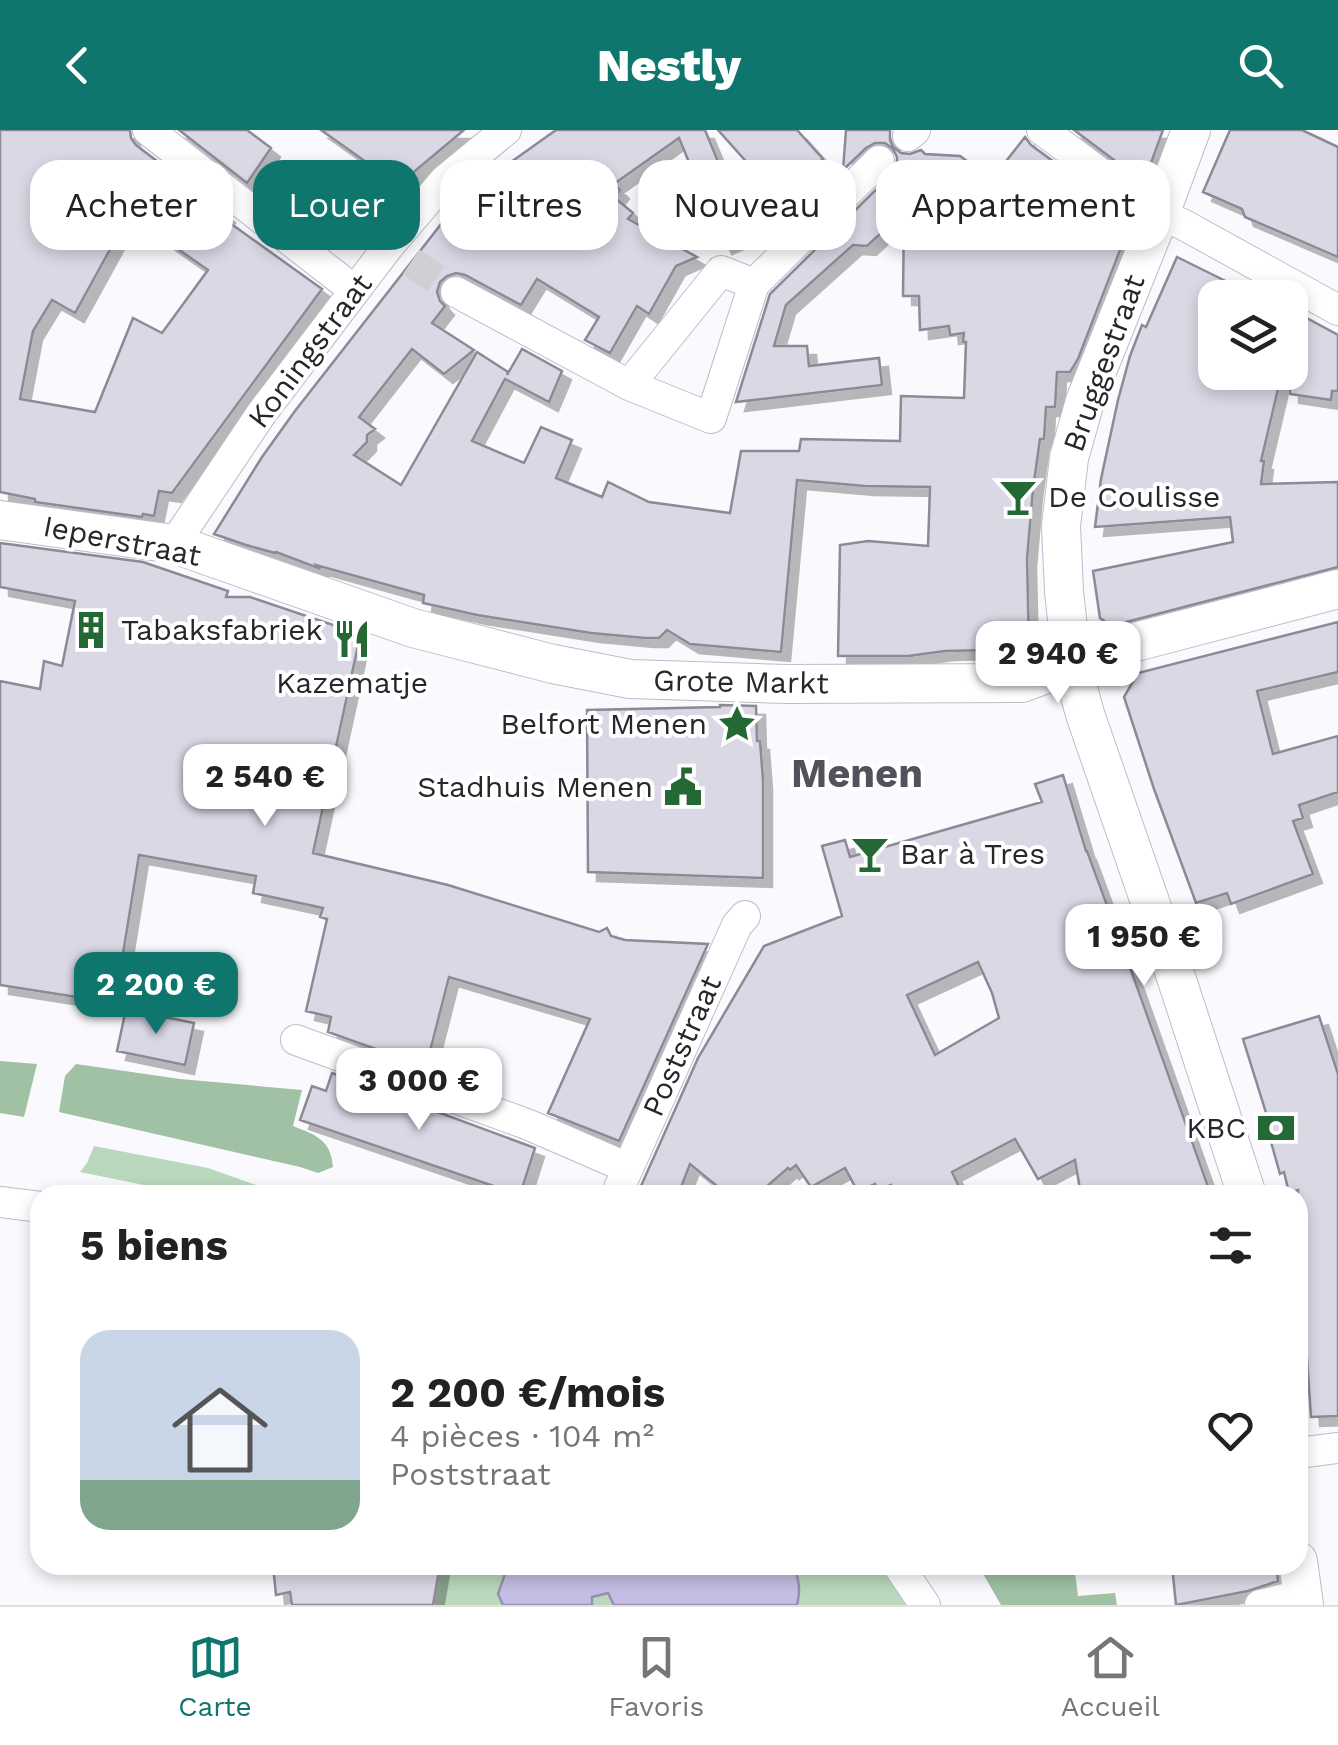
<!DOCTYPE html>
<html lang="fr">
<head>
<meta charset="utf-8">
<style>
  :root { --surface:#fff; --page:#f6f6f6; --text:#222; --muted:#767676; --line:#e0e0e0; --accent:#0f766e }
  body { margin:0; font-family:"Work Sans",sans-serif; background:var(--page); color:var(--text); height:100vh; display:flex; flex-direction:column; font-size:38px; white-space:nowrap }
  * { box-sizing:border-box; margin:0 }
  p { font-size:32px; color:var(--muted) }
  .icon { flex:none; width:55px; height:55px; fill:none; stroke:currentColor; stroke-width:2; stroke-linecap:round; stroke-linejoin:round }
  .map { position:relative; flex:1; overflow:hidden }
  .sheet { position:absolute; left:30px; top:1055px; width:1278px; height:390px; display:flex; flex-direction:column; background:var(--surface); border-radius:30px; box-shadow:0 5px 15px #0003 }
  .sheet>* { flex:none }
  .hud { position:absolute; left:30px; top:30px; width:1280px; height:90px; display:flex; gap:20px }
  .buttons { position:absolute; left:1198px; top:150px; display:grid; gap:20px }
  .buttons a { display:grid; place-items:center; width:110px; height:110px; border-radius:20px; background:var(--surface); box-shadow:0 5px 15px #0003; font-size:50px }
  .price { position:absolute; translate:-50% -85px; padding:0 22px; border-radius:20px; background:#fff; color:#222; font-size:32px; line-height:65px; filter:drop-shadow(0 2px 5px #0008) }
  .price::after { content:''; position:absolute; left:50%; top:60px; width:30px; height:22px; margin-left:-15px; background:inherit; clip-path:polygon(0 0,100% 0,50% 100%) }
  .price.on { background:var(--accent); color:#fff }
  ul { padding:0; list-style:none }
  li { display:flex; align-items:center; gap:30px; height:250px; padding:0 50px }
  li+li { border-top:2px solid var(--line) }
  li span { display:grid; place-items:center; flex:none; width:280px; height:200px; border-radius:30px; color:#555 }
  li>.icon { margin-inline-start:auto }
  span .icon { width:120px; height:120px; fill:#fffc; stroke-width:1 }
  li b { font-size:42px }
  h2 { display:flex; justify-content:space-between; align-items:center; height:120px; padding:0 50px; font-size:42px }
  .tag { padding:0 35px; border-radius:30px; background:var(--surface); box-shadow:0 5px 15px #0003; font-size:35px; line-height:90px }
  .tag.on { background:var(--accent); color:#fff }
  header { display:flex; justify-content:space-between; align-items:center; height:130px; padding:0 50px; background:var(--accent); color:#fff; font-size:45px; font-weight:800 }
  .tab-bar { display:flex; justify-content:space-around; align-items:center; height:140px; border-top:2px solid var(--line); background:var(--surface); font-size:28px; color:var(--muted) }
  .tab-bar a { display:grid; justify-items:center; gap:5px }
  .tab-bar .on { color:var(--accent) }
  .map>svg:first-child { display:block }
  .green { fill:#b9d8bc }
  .forest { fill:#a0c1a4 }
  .water { fill:#c5bee4; stroke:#9690ac; stroke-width:2.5 }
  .building { fill:#dbd8e6; stroke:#8c8a96; stroke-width:2.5; fill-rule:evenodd; filter:url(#shadow) }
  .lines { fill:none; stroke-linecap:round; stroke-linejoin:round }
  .minor-tunnel { stroke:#d0cfd4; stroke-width:30; stroke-dasharray:30 15; stroke-linecap:butt }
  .minor-casing { stroke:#bebcc9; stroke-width:32 }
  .tertiary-casing { stroke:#bebcc9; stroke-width:40 }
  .minor { stroke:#fff; stroke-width:30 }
  .tertiary { stroke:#fff; stroke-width:38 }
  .labels { text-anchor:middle; stroke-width:8; stroke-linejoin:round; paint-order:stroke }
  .street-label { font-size:30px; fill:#27262b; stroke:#fff }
  .poi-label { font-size:30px; fill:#27262b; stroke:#fff; text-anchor:start }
  .district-label { font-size:40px; font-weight:bold; fill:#53515c; stroke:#fff }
</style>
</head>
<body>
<header><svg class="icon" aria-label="back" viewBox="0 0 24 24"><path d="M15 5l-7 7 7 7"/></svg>Nestly<svg class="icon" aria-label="search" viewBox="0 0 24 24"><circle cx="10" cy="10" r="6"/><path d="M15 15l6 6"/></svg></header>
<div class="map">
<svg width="1338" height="1475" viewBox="0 0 1338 1475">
  <defs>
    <filter id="shadow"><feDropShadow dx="9" dy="9" stdDeviation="0" flood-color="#0004"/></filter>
  </defs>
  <rect width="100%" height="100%" fill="#faf9fe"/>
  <path class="green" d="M94,1016l114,22 76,27h-91l-113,-23 7,-9z
    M440,1435h443l30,40h-480z"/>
  <path class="forest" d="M0,931l37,3 -13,53 -24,-4z
    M76,934l104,15 122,11 -9,36c23,9 38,14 40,41l-15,6 -18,-6 -241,-55 6,-36z
    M978,1435h96l4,31 37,-3 2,12h-116z"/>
  <path class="water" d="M508,1435h285c6,14 8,25 4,40h-183l-6,-12 -16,4v8h-89l-5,-11z"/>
  <path class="building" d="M0,0h130l1,8 5,7 90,69 -3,4 99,71 -150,204 -13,-2 -5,25 -11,-2 -1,3 -107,-15v-3l-35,-7zM129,85l79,55 -46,63 -29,-15 -38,94 -75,-13 13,-68 19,-31 23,13z
    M179,0h68l24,18 -24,35z
    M321,0h143l-49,41 -17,19 -32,-28z
    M556,0h149l43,104 -25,11 -44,-107 -65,46 6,6 -6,7 19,16 -5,6 69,38 -21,9 -27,48 -12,-8 -27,47 -25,-13 14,-23 -62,-38 -16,26 -56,-30 -9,-2 -9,3 -7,6 -3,10 3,9 5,5 -13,17 42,27 -30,24 -32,-25 -53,68 16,12 -8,6v7l-13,13 47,30 76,-133 31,20 -1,3 15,-26 40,22 -13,31 -44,-23 -33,62 52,22 17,-36 31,13 -16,38 46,19 6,-15 41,20 81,11 11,-62h58l2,-12 99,2 1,-45 63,2 2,-56h-3l1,-9 -14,2 -1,-9 -29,4 -1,-34h-16l1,-84 -37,34 -14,-1 -67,60 -12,41h33l2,20 70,-8 3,27 -146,17 34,-108 122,-120 5,-7v-10l-4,-8 -8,-6h-10l-9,5 -23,22 3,-40h44v10l3,7 8,6 9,1 11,-4 4,4 35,2 32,23 33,-42 6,8 101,74 -54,140 -8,13h-13l-2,35h-9l-2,32h-4l-7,50 -6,70 2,90 -84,2 -37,5h-70l2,-111 28,-4 60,5 2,-59 -65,-1 -68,-6 -16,172 -91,-8 -23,-14 -8,8h-14l-54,-5 -114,-18 -54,-12 1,-8 -108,-30 2,3 -42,-16 -1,1 -29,-8 -32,-11 48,-77 33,-46 168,-215z
    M718,0h79l26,29 -44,39z
    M1074,0h89l-16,44 -9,4z
    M1230,0h72l36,17v110l-93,-40 -3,-8 -39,-17z
    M1177,127l83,41h-45v74h67l-21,89h3l-3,23 77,-2v85l-227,59 -11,-8 -7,-47 140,-29 -3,-25 -135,10 6,-48 17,-79 12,-44 12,-31 4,2z
    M1290,179l48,26v56h-6l-1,9 -41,-6z
    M0,413l143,19 85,29 -2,6h24l104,35 5,9 -46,212 135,32 151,47 8,-4 4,8 14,4 83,4 -89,197 -71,-28 42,-94 -141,-42 -23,90 -98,-35 3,-15 -25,-6 21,-92 -7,-2 3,-9 -70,-15 3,-17 -117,-21 -24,148 -115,-18v-304l40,8 4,-28 18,5 13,-65 -75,-14z
    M1338,492v50l-81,19 16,63 65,-18v56l-39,13 4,13 -10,3 20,53 -82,30 -4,-11 -31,10 -42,-114 -30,-92 14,-24z
    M720,575l36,1 1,35h3l3,39v98l-175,-6 -1,-162 133,-3z
    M1063,645l23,76h1l49,133 75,211h-130l-6,-35 -37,19 -23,-40 -63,33 11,23h-67l-5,-10 -13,6 -3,-7 -17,8 -13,-24 -34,19 -15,-22 -6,5 -2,-2 -31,27h-29l-38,-31 -12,31h-41l61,-137 66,-112 78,-30 -20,-70 23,-6 5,17 192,-55 -7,-18zM978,832l14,31 7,25 -64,37 -28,-60z
    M126,879l68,14 -9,42 -68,-14z
    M1319,886l19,58v342l-27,1 -10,-146 -2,-51 -1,1v-31l-9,3 -5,-21 -4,2 -16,-57 3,-1 -24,-77z
    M332,943l203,75 -15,47 -220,-75 12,-34 14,5z
    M273,1435h95l1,8 47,-8h24l-7,40h-141l-2,-13 -14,3z
    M1172,1435h104l2,16 -30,10 -72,14z"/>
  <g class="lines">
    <path class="minor-tunnel" d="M411,132l45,30"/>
    <g class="minor-casing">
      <path id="minor" d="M148,0l206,160
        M1042,0l96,71 22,13 24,11 154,85
        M908,6l7,-6
        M456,162l173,93 82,33 43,-134 125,-123
        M629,255l92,-114 33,13
        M174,414l87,-130 127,-167 57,-67 61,-50
        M296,910l233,85 99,43
        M616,1065l121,-270 8,-9
        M0,1072l40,5
        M1298,1323l40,-5
        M898,1435l27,40
        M1260,1475l41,-10"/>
    </g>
    <g class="tertiary-casing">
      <path id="tertiary" d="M1191,0l-31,84 -75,187 -16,57 -8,68 3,65 8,75 13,48 91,263 71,218
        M0,390l174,24 239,84 140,36 77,15 158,5 234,-1 102,-38 214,-56
        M1298,1431l6,44"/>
    </g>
    <use href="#minor" class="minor"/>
    <use href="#tertiary" class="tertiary"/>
  </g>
  <defs>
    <g id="bar-bare" transform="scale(3)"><path d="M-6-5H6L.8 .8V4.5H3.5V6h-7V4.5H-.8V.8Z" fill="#246834" stroke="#fff" stroke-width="2.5" paint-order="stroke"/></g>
    <g id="building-bare" transform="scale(3)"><path d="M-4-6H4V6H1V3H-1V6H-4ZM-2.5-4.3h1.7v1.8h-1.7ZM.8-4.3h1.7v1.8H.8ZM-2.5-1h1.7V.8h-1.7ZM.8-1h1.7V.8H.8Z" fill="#246834" stroke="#fff" stroke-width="2.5" paint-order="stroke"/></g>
    <g id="restaurant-bare" transform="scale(3)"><path d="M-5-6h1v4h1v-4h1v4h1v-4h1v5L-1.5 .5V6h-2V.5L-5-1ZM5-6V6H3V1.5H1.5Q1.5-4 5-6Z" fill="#246834" stroke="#fff" stroke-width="2.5" paint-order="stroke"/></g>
    <g id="sight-bare" transform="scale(3)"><path d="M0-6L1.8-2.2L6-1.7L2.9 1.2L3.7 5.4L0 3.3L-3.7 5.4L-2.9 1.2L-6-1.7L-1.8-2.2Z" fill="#246834" stroke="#fff" stroke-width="2.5" paint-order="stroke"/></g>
    <g id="civic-bare" transform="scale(3)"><path d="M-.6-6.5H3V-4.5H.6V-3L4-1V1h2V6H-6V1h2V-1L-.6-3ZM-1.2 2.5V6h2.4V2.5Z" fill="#246834" stroke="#fff" stroke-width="2.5" paint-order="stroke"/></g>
    <g id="bank-bare" transform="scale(3)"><path d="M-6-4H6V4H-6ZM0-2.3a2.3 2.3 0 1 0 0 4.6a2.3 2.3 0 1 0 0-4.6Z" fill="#246834" stroke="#fff" stroke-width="2.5" paint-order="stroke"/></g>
  </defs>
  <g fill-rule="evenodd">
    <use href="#bar-bare" x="1018" y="367"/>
    <use href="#building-bare" x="91" y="500"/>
    <use href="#restaurant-bare" x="352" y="509"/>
    <use href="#sight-bare" x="737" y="594"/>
    <use href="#civic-bare" x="683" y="657"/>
    <use href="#bar-bare" x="870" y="724"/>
    <use href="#bank-bare" x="1276" y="998"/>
  </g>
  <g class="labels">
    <g class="street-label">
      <text transform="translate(310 221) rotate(-53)" y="10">Koningstraat</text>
      <text transform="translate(1104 233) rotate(-70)" y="10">Bruggestraat</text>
      <text transform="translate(122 411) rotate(11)" y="10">Ieperstraat</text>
      <text transform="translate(741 552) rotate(1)" y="10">Grote Markt</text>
      <text transform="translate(682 916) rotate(-66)" y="10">Poststraat</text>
    </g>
    <g class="poi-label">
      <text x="1048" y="377">De Coulisse</text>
      <text x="121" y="510">Tabaksfabriek</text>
      <text x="352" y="563" text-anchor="middle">Kazematje</text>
      <text x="707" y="604" text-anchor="end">Belfort Menen</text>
      <text x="653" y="667" text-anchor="end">Stadhuis Menen</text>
      <text x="900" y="734">Bar à Tres</text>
      <text x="1246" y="1008" text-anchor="end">KBC</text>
    </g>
    <g class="district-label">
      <text x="857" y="657">Menen</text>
    </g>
  </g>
</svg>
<div class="buttons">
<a><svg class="icon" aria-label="layers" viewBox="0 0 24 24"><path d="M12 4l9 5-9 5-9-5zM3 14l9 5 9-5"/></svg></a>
</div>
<b class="price" style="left:1058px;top:576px">2 940 €</b>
<b class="price" style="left:265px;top:699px">2 540 €</b>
<b class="price" style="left:1144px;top:859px">1 950 €</b>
<b class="price on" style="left:156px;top:907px">2 200 €</b>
<b class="price" style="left:419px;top:1003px">3 000 €</b>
<div class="hud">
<a class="tag">Acheter</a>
<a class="tag on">Louer</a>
<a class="tag">Filtres</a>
<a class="tag">Nouveau</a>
<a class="tag">Appartement</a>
</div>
<section class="sheet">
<h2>5 biens<svg class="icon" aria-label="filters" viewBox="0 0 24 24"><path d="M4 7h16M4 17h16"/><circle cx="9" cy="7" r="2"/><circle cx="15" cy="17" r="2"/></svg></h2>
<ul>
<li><span style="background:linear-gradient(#c9d6e8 75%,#7fa58c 0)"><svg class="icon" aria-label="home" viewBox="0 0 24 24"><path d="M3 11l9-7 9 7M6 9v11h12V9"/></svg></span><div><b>2 200 €/mois</b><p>4 pièces · 104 m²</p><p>Poststraat</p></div><svg class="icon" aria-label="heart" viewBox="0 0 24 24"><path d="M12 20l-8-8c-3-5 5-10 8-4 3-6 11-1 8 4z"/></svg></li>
</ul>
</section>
</div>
<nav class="tab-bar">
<a class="on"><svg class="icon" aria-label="map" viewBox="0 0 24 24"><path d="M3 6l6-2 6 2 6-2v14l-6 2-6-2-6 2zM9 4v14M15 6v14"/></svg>Carte</a>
<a><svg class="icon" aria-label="saved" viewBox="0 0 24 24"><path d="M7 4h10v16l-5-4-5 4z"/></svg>Favoris</a>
<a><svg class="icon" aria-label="home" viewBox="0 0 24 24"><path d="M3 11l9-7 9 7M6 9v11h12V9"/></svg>Accueil</a>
</nav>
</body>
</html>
